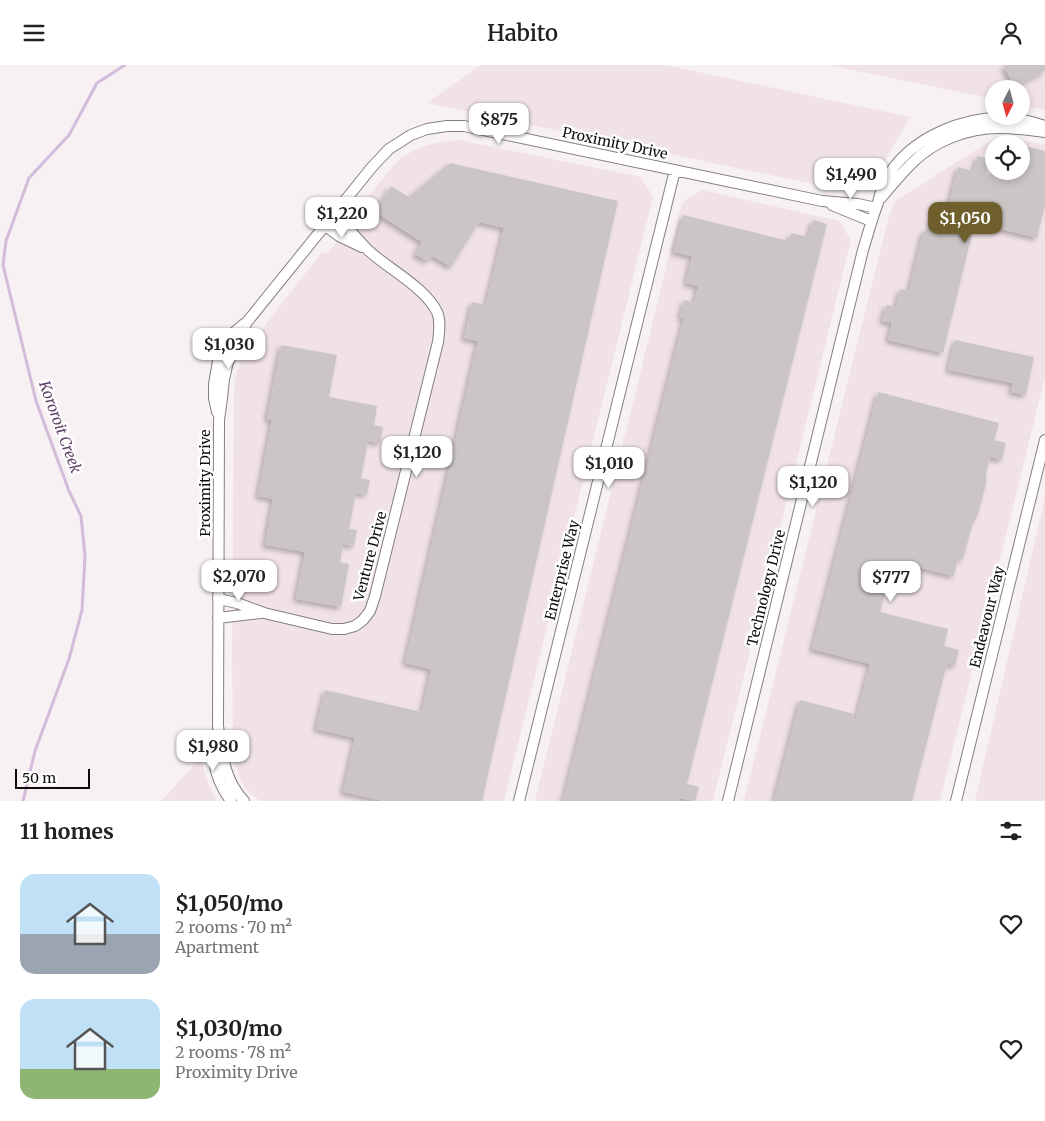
<!DOCTYPE html>
<html lang="en">
<head>
<meta charset="utf-8">
<style>
  :root { --surface:#fff; --page:#f2f2f2; --text:#202124; --muted:#757577; --accent:#6f5f2d }
  body { margin:0; font-family:Merriweather,serif; background:var(--page); color:var(--text); height:100vh; display:flex; flex-direction:column; font-size:19px; white-space:nowrap }
  * { box-sizing:border-box; margin:0 }
  p { font-size:16px; color:var(--muted) }
  .icon { flex:none; width:28px; height:28px; fill:none; stroke:currentColor; stroke-width:2; stroke-linecap:round; stroke-linejoin:round }
  .map { position:relative; height:736px; overflow:hidden }
  .panel { display:flex; flex-direction:column; background:var(--surface); flex:1 }
  .panel>* { flex:none }
  .needle { width:32px; rotate:186deg }
  .buttons { position:absolute; left:985px; top:15px; display:grid; gap:10px }
  .buttons a { display:grid; place-items:center; width:45px; height:45px; border-radius:50%; background:var(--surface); box-shadow:0 2px 8px #0003; font-size:25px }
  .scale { position:absolute; left:15px; bottom:12px; width:75px; box-sizing:border-box; padding-left:5px; border:2px solid #0d0b0c; border-top:0; font-size:14px; line-height:18px; white-space:nowrap; color:#0d0b0c; -webkit-text-stroke:4px #fff; paint-order:stroke }
  .price { position:absolute; translate:-50% -42px; padding:0 11px; border-radius:10px; background:#fff; color:#222; font-size:16px; line-height:32px; filter:drop-shadow(0 1px 2px #0008) }
  .price::after { content:''; position:absolute; left:50%; top:30px; width:15px; height:11px; margin-left:-8px; background:inherit; clip-path:polygon(0 0,100% 0,50% 100%) }
  .price.on { background:var(--accent); color:#fff }
  ul { padding:0; list-style:none }
  li { display:flex; align-items:center; gap:15px; height:125px; padding:0 20px }
  li span { display:grid; place-items:center; flex:none; width:140px; height:100px; border-radius:15px; color:#555 }
  li>.icon { margin-inline-start:auto }
  span .icon { width:60px; height:60px; fill:#fffc; stroke-width:1 }
  li b { font-size:21px }
  h2 { display:flex; justify-content:space-between; align-items:center; height:60px; padding:0 20px; font-size:21px }
  header { display:flex; justify-content:space-between; align-items:center; height:65px; padding:0 20px; background:var(--surface); font-size:22px; font-weight:600 }
  .map>svg:first-child { display:block }
  .built { fill:#f0e2e6; fill-rule:evenodd }
  .lines { fill:none; stroke-linecap:round; stroke-linejoin:round }
  .stream { stroke:#d3bcda; stroke-width:3 }
  .building { fill:#cbc5c5; filter:url(#shadow) }
  .minor-casing { stroke:#857f81; stroke-width:12 }
  .minor { stroke:#fff; stroke-width:10 }
  .labels { text-anchor:middle; stroke-width:5; stroke-linejoin:round; paint-order:stroke }
  .street-label { font-size:14px; fill:#0d0b0c; stroke:#fff }
  .water-label { font-size:15px; font-style:italic; fill:#5f3f68; stroke:#fff }
</style>
</head>
<body>
<header><svg class="icon" aria-label="menu" viewBox="0 0 24 24"><path d="M4 6h16M4 12h16M4 18h16"/></svg>Habito<svg class="icon" aria-label="person" viewBox="0 0 24 24"><circle cx="12" cy="8" r="4"/><path d="M4 21q1-7 8-7t8 7"/></svg></header>
<div class="map">
<svg width="1045" height="736" viewBox="0 0 1045 736">
  <defs>
    <filter id="shadow"><feDropShadow dx="-3" dy="3" stdDeviation="2.5" flood-color="#0004"/></filter>
  </defs>
  <rect width="100%" height="100%" fill="#f7f1f3"/>
  <path class="built" d="M481,0h184l245,52 -38,66 -21,9 -424,-89z
    M828,0h217v45l-24,-5v-16h-27v10z
    M995,73l21,1 29,6v232l-105,424h-196l144,-582 7,-18zM994,79h27v27h-27z
    M458,75l183,37 12,20 -149,604h-244l-13,-11 -6,-9 -6,-17 -2,-9 -1,-104 2,-255 1,-19 3,-8 7,-17 5,-7 71,-92 8,-1 32,-41v-6l34,-41 7,-7 19,-10 15,-4z
    M702,125l137,31 12,19 -138,561h-178l147,-598z
    M1045,432v304h-70z
    M202,692l1,8 5,18 9,18h-56z"/>
  <g class="lines">
    <path class="stream" d="M23,736l12,-50 34,-92 13,-49 3,-54 -4,-40 -12,-25 -33,-90 -33,-136 3,-24 23,-63 40,-43 28,-52 28,-18"/>
  </g>
  <path class="building" d="M1003,0h42v6l-30,16z
    M1021,80l24,6v54l-8,33 -56,-14 -2,-4 -4,2 -32,131 -55,-13 4,-17 -10,-2 4,-16 10,2 4,-18 9,2 14,-59 7,-3 4,-16 12,3 12,-49 16,4 3,-15 12,3 -3,17 5,-2 2,-9 1,6h27z
    M450,98l168,38 -136,600h-98l-41,-9 12,-54 -39,-9 9,-39 97,22 9,-43 -26,-6 73,-322 -14,-3 8,-36 14,3 18,-77 -25,-6 -28,45 -18,-11 -6,5 -12,-7 7,-12 -45,-29 -7,5 21,-32 18,11z
    M683,150l106,26 2,-8 17,4 5,-17 14,4 -140,560 12,3 -4,14 -16,-3 -1,3h-115l121,-483 -4,-1 4,-17 10,3 4,-17 -12,-3 6,-27 -18,-4z
    M955,275l79,17 -8,38 -15,-3 2,-9 -65,-13z
    M281,280l56,10 -8,42 48,9 -3,19 9,2 -3,16 -12,-2 -7,37 9,2 -3,15 -11,-2 -7,36 8,1 -3,16 -11,-2 -3,18 9,2 -8,43 -45,-8 9,-47 -40,-7 8,-46 -15,-3 14,-76 -5,-1z
    M878,327l121,31 -5,17 12,3 -4,17 -12,-3 -4,17v10l-8,30 -6,12 -9,33 -5,-1 -4,18 -61,-15 -13,51 68,17 -4,17 15,4 -4,16 -8,-2 -35,137h-138l26,-101 54,14 -2,7 3,1 15,-58 -58,-15z"/>
  <g class="lines">
    <g class="minor-casing">
      <path id="minor" d="M881,133c10,-12 20,-24 31,-35 22,-22 55,-35 87,-35 15,0 31,2 46,4
        M832,140l39,16
        M324,160l15,11 23,11
        M217,347l-3,-14v-14l4,-23 14,-27 12,-10
        M218,534l19,4 27,10 68,16h12l11,-3 8,-6 7,-9 5,-15 63,-254c1,-9 3,-21 -1,-30 -12,-25 -49,-43 -69,-62 -12,-11 -22,-26 -34,-38
        M218,553l43,-5
        M216,669c-6,25 0,47 15,67
        M244,736c-20,-21 -22,-48 -26,-75l1,-306 3,-22 2,-19 4,-17 19,-40 125,-155 17,-18 22,-14 16,-6 20,-3h17l358,75 36,3 18,4
        M519,736l156,-631
        M728,736l135,-551c5,-16 9,-32 15,-47 2,-7 3,-15 7,-22 24,-44 82,-68 131,-62 10,1 19,4 29,7
        M956,736l89,-361"/>
    </g>
    <use href="#minor" class="minor"/>
  </g>
  <g class="labels">
    <g class="street-label">
      <text transform="translate(615 78) rotate(12)" y="5">Proximity Drive</text>
      <text transform="translate(205 418) rotate(-90)" y="5">Proximity Drive</text>
      <text transform="translate(370 491) rotate(-75)" y="5">Venture Drive</text>
      <text transform="translate(562 505) rotate(-76)" y="5">Enterprise Way</text>
      <text transform="translate(766 523) rotate(-76)" y="5">Technology Drive</text>
      <text transform="translate(987 552) rotate(-76)" y="5">Endeavour Way</text>
    </g>
    <g class="water-label">
      <text transform="translate(60 362) rotate(70)" y="5">Kororoit Creek</text>
    </g>
  </g>
</svg>
<div class="buttons">
<a><svg class="needle" viewBox="-14 -14 28 28"><path d="M0-13l5 13h-10z" fill="#e53935"/><path d="M0 13l5-13h-10z" fill="#757577"/></svg></a>
<a><svg class="icon" aria-label="locate" viewBox="0 0 24 24"><circle cx="12" cy="12" r="6"/><path d="M12 2v4M12 18v4M2 12h4M18 12h4"/></svg></a>
</div>
<div class="scale">50 m</div>
<b class="price" style="left:499px;top:80px">$875</b>
<b class="price" style="left:851px;top:135px">$1,490</b>
<b class="price" style="left:342px;top:174px">$1,220</b>
<b class="price on" style="left:965px;top:179px">$1,050</b>
<b class="price" style="left:229px;top:305px">$1,030</b>
<b class="price" style="left:417px;top:413px">$1,120</b>
<b class="price" style="left:609px;top:424px">$1,010</b>
<b class="price" style="left:813px;top:443px">$1,120</b>
<b class="price" style="left:239px;top:537px">$2,070</b>
<b class="price" style="left:891px;top:538px">$777</b>
<b class="price" style="left:213px;top:707px">$1,980</b>
</div>
<section class="panel">
<h2>11 homes<svg class="icon" aria-label="filters" viewBox="0 0 24 24"><path d="M4 7h16M4 17h16"/><circle cx="9" cy="7" r="2"/><circle cx="15" cy="17" r="2"/></svg></h2>
<ul>
<li><span style="background:linear-gradient(#bfe0f5 60%,#9aa5b1 0)"><svg class="icon" aria-label="home" viewBox="0 0 24 24"><path d="M3 11l9-7 9 7M6 9v11h12V9"/></svg></span><div><b>$1,050/mo</b><p>2 rooms · 70 m²</p><p>Apartment</p></div><svg class="icon" aria-label="heart" viewBox="0 0 24 24"><path d="M12 20l-8-8c-3-5 5-10 8-4 3-6 11-1 8 4z"/></svg></li>
<li><span style="background:linear-gradient(#bfe0f5 70%,#8fb573 0)"><svg class="icon" aria-label="home" viewBox="0 0 24 24"><path d="M3 11l9-7 9 7M6 9v11h12V9"/></svg></span><div><b>$1,030/mo</b><p>2 rooms · 78 m²</p><p>Proximity Drive</p></div><svg class="icon" aria-label="heart" viewBox="0 0 24 24"><path d="M12 20l-8-8c-3-5 5-10 8-4 3-6 11-1 8 4z"/></svg></li>
</ul>
</section>
</body>
</html>
